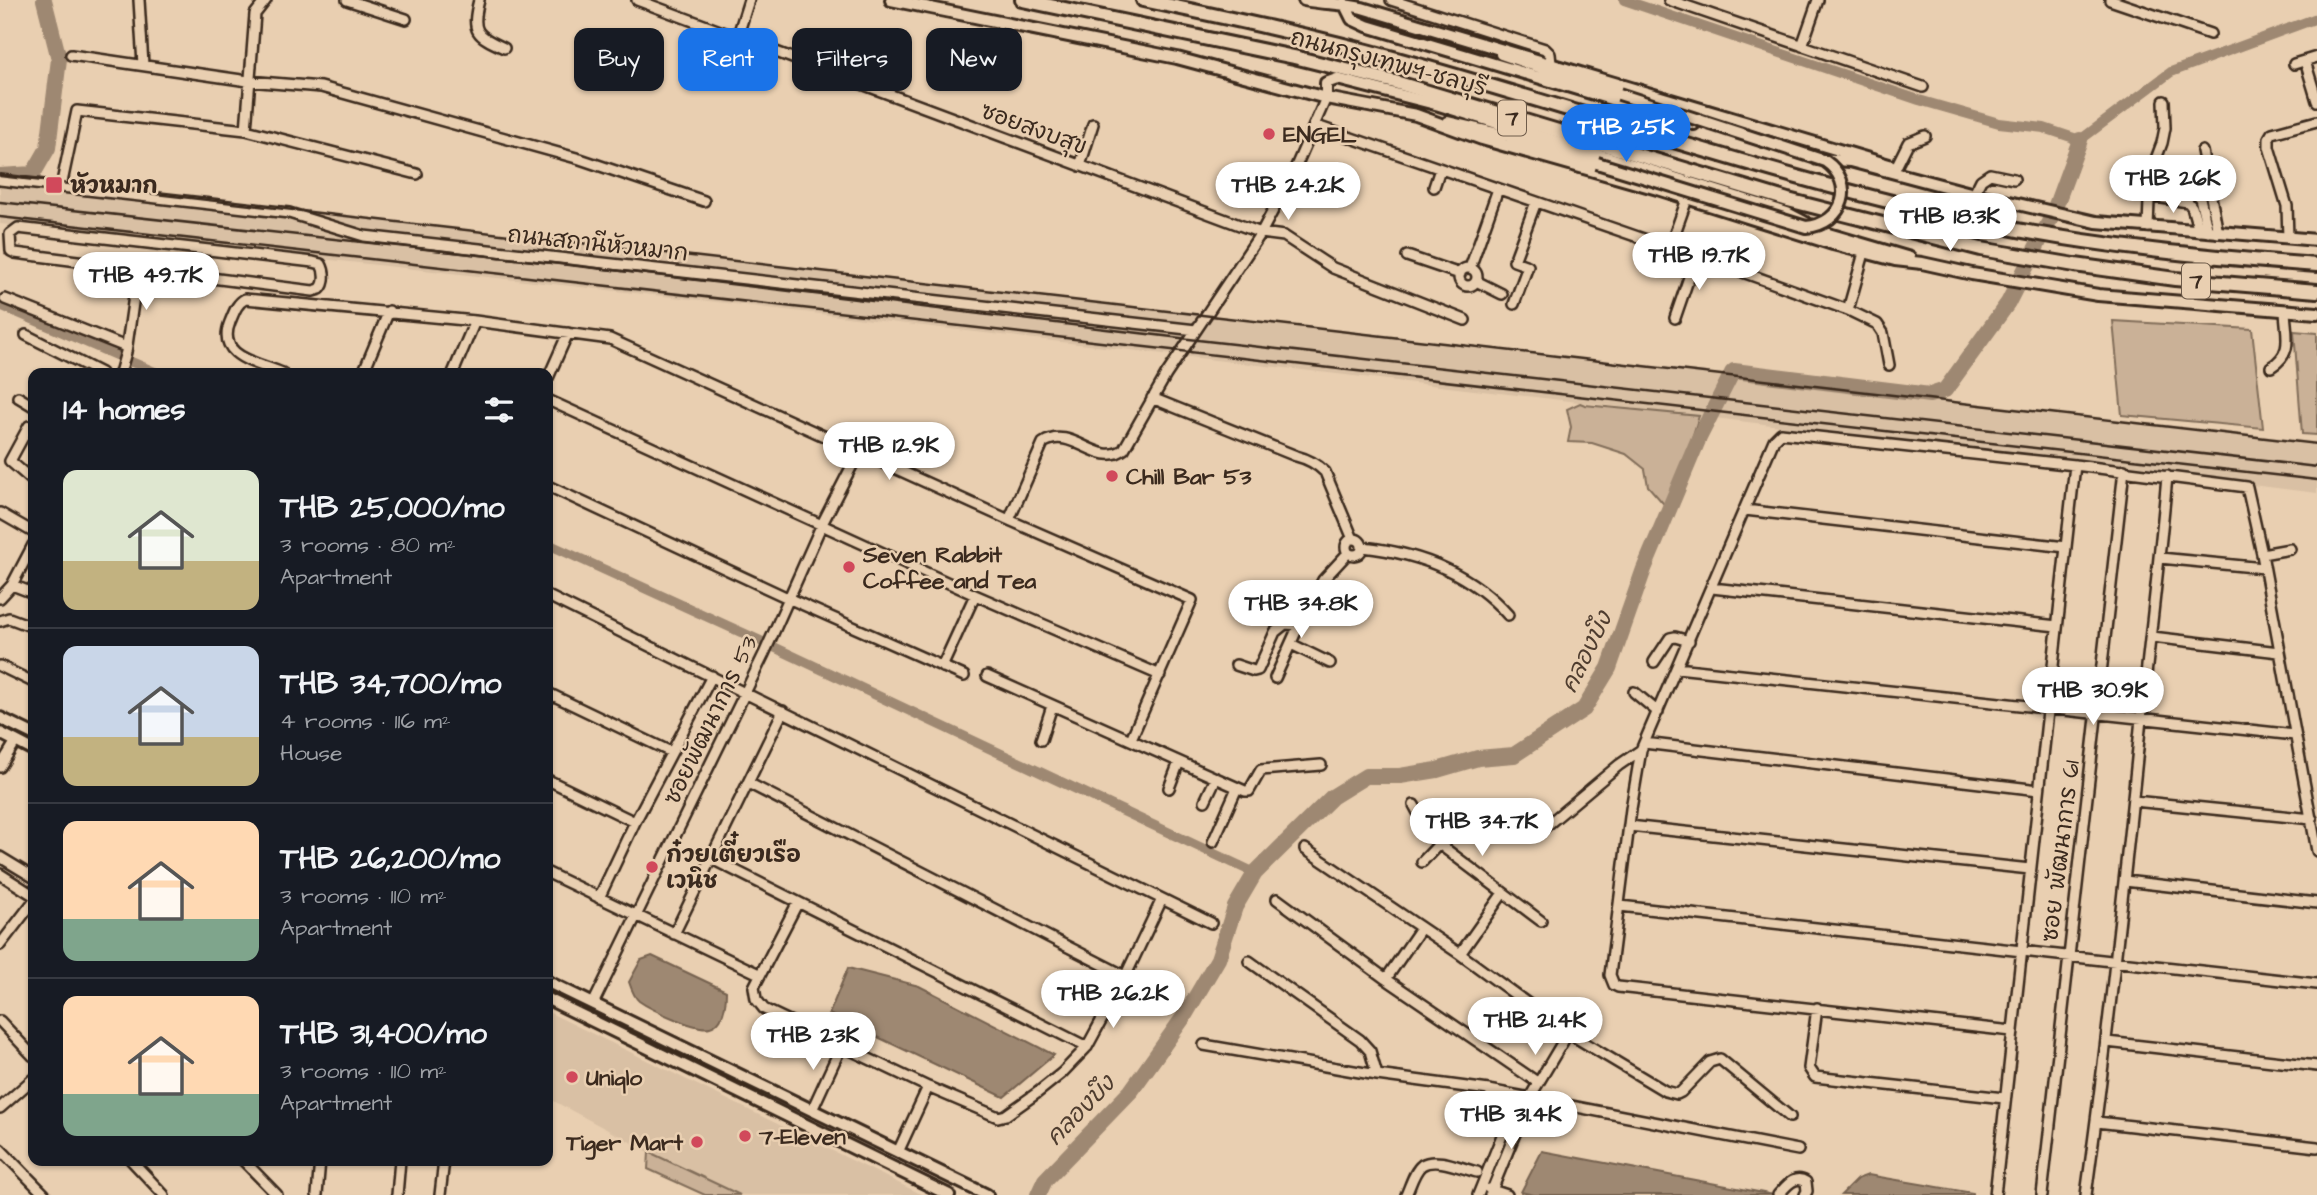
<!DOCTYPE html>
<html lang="en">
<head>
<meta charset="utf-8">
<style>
  :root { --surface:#171b24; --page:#242831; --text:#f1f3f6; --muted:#9ea1a6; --line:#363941; --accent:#1a73e8 }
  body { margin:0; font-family:"Architects Daughter","Playpen Sans Thai",sans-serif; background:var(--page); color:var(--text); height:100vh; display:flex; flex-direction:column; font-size:26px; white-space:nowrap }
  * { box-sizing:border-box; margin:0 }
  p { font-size:23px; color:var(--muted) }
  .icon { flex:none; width:38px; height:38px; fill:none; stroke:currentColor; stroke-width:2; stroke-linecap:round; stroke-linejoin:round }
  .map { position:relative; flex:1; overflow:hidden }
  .side { position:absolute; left:28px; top:368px; width:525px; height:798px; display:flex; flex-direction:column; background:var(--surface); border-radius:14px; box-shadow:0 2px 5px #0004 }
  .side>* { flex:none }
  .hud { position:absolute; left:574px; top:28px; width:665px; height:63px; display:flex; gap:14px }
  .price { position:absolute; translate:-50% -60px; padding:0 16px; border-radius:24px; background:#fff; color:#222; font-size:23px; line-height:46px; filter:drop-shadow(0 2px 4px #0008) }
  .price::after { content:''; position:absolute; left:50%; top:42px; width:21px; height:16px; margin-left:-10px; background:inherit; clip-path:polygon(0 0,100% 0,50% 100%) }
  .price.selected { background:var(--accent); color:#fff }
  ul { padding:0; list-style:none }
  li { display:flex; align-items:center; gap:21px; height:175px; padding:0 35px }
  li+li { border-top:2px solid var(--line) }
  li span { display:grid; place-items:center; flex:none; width:196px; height:140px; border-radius:14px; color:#555 }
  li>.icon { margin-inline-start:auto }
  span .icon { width:84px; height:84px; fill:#fffc; stroke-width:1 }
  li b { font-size:30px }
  h2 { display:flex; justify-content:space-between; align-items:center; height:84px; padding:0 35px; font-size:30px }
  .tag { padding:0 24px; border-radius:14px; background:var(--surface); box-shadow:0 2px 5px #0004; font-size:24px; line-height:63px }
  .tag.selected { background:var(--accent); color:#fff }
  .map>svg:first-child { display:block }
  .built { fill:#d9c0a4 }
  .green { fill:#cab197; stroke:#826e5a; stroke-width:2 }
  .water { fill:#9e8872; stroke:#766250; stroke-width:2 }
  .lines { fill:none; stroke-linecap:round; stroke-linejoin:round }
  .canal { stroke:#9e8872; stroke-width:10 }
  .river { stroke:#9e8872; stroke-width:16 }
  .minor-casing { stroke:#3b2a1e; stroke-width:14 }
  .major-casing { stroke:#3b2a1e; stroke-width:16 }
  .highway-casing { stroke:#3b2a1e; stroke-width:18 }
  .minor { stroke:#e9cfb1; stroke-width:9 }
  .major { stroke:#e9cfb1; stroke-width:10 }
  .highway { stroke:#e9cfb1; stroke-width:12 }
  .rail { stroke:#3b2a1e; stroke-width:2.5 }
  .major-bridge-casing { stroke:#3b2a1e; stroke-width:16; stroke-linecap:butt }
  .major-bridge { stroke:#e9cfb1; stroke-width:10 }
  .poi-dot { fill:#d1495b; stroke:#e9cfb1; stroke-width:2.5 }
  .labels { text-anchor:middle; stroke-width:5; stroke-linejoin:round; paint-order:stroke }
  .shield { fill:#e9cfb1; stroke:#6f5c4a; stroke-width:2 }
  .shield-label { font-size:21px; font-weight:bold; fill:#3b2a1e }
  .street-label { font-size:23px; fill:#3b2a1e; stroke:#e9cfb1 }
  .poi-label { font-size:23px; font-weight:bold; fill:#3b2a1e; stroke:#e9cfb1; text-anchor:start }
  .water-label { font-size:24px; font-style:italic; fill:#4f3d2f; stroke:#e9cfb1 }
</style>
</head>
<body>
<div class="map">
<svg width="2317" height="1195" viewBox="0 0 2317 1195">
  <rect width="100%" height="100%" fill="#e9cfb1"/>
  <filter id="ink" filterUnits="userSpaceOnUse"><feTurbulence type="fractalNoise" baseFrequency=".0143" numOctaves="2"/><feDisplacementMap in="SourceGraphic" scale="14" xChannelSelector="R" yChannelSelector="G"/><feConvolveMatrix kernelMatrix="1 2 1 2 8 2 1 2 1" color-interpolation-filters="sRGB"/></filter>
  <g filter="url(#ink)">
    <path class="built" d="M0,177l2317,265v51l-602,-75 -1006,-117 -709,-77z
      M548,1012l375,183h-183l-91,-43 -101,-54z"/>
    <path class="green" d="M2113,321l139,8 11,99 -141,-13z
      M2294,331l23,2v102l-15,-1z
      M1580,403l5,2 114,11 -30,94 -21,-24 -3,-17 -19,-15 -34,-11 -24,-1 3,-15 -4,-18z
      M649,1152l91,43h-35l-57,-26z"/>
    <path class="water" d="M652,956l74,35c0,12 -1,32 -16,36 -13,4 -60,-18 -71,-26 -5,-4 -8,-13 -10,-19l12,-22z
      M848,968l71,18 135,69 -50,42 -175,-83z
      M1542,1151l232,44h-240l-13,-3z
      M1868,1175l105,18v2h-132l16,-16z"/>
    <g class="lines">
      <path class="canal" d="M1624,0l295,100 80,23 45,5 36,12 91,-68 146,-54
        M0,305l157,68
        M548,544l228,104 479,225"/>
      <path class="river" d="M0,176l33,-2 15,-26 11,-89 -15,-59
        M1038,1195l7,-15 86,-89 54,-76 33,-56 17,-52 20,-34 77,-76 34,-21h34l37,-6 41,-12 36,-3 70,-46 25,-41 35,-99 55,-131 33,-65 2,-2 196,24 15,-5 63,-87 44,-87 28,-76"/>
      <g class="minor-casing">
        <path id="minor" d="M139,0l4,65
          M347,0l59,19
          M479,0c-8,32 -3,35 25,48
          M637,0l624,233 23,3 49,32 132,52
          M1391,0l154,49 5,5 1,9
          M1669,0l254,87
          M2110,0l100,34
          M737,38l12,-38
          M1802,46l16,-46
          M71,55l177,26 73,6 259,72 124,42
          M2305,61l12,40
          M2294,64l23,-7
          M1314,125l382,132 -21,61
          M246,130l171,44
          M2202,151l16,82
          M1080,166l13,-42
          M1896,167l12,-24 17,-7
          M0,180l289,33 75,23 832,94
          M2196,181l12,51
          M61,187l16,-76 169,19 9,-116 11,-14
          M1434,187l6,-18
          M1974,194l7,-14 9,-6 24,5
          M2149,196l39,6 4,5 7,24
          M2148,227l2,-52 12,-32 3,-15 -1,-27
          M18,228l295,34 8,2c4,7 5,19 -1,25l-7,2 -298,-38 -4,-2 -1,-17z
          M2288,238l-1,-32 -18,-59v-9l3,-5 45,-12
          M1670,247l17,-48
          M1407,256l53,18
          M1709,260l139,50 29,14 6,9 6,32
          M1470,268l28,-79
          M1459 277a9 9 0 1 1 18 0a9 9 0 1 1-18 0Z
          M1476,281l26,13
          M5,299l121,48
          M1514,304l14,-38 -14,-5 22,-59
          M1848,310l16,-57
          M26,335l75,38
          M2271,367c23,-14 15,-32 14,-56
          M120,373l6,-21 12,-84
          M282,373c-26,-11 -66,-16 -52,-51 4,-9 6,-18 15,-23l230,22 135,18 399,181 183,80 -61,139
          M363,373l26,-62
          M453,373l22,-52
          M548,378l20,-45
          M18,397l15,9
          M1152,398l144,58c12,3 20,7 29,16l28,67
          M548,400l427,195 185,80
          M29,426l-19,35 23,20
          M548,486l242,113 174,77
          M1745,510l321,37
          M0,513l33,19
          M1009,520l34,-77c29,-19 55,26 81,6l42,-74 95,-142 33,-62 32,-73
          M1346 547a8 8 0 1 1 16 0a8 8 0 1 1-16 0Z
          M1363,547c55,6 108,26 145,68
          M2262,554l28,-5
          M2160,558l104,10
          M12,585l21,8
          M1712,588l345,38
          M548,596l663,327
          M0,598l12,-13 21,-40
          M0,621l9,-3 24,9
          M2152,637l127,15
          M1291,644l39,19
          M1654,662l16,-24 5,-1 14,4
          M1236,665l18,6 4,-1 17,-38 10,-8 14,1 24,-45 25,-27
          M0,666l33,16
          M942,667l33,-72
          M1677,668l618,67
          M987,676l258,115h4l12,-21 60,-5
          M1275,678l24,-53
          M1634,692l24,20
          M548,693l123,59
          M1041,740l11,-34
          M1644,743l395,47
          M0,767l16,-26
          M548,780l87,42
          M750,784l420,215
          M1169,788l10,-26
          M1205,801l11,-23
          M2134,801l178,18
          M1414,805l15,28 10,11 102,77
          M1629,826l401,43
          M1539,832l80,-67 22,-15
          M1213,842l24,-54
          M1305,849l155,105 108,79 97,58 12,3 4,-2 29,-30 10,-3 70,58
          M0,857l33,20
          M712,859l375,188
          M1422,862l17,-18
          M548,873l211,101
          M0,874l33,21
          M2125,881l192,22
          M599,898l36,-76 77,-146
          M1277,899l109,80 151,103
          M798,902l-44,85 2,12 8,10 164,78 70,30 8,-2 31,-22 25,-20 25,-26 38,-70 37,-78
          M1620,906l697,78
          M674,934l109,-223
          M0,945l33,-43
          M1460,954l43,-61
          M1249,961l111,79 10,11 7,24
          M1386,979l35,-51
          M593,1004l171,-350 58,-130 37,-72
          M1817,1008l-8,60 6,9 189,21
          M0,1021l33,35
          M2012,1031l-394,-44 -4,-2 -4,-10 21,-166 10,-59 133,-310 7,-7 294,32 172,22 15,67 55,297
          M2107,1042l210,24
          M1204,1045l173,30 112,15 309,60
          M1489,1090l11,22 3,15
          M0,1108l33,-29
          M812,1110l29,-63
          M2097,1122l220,25
          M0,1149l45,46
          M898,1152l30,-65
          M131,1160l33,35
          M243,1160l34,35
          M1489,1189l18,6
          M317,1195l3,-35
          M397,1195l3,-35
          M440,1195l4,-35
          M1406,1195c4,-8 8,-24 16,-30 14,-9 41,4 55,7
          M1478,1195l40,-99
          M1490,1195l40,-98 38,-64
          M1778,1195c8,-8 16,-21 28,-13l1,9 -2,4
          M1995,1195l80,-730
          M2042,1195l82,-725
          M2086,1195c22,-158 39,-317 55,-476 9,-81 19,-162 26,-243"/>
      </g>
      <g class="major-casing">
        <path id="major" d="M891,0l286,58 149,40 90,17 66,24 179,51 172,54 62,16 27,3 50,11 126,21 219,18
          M1304,0c20,4 38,3 58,8l527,157
          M1344,3l8,16 15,7 327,98
          M1501,54l114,39
          M1326,98v-15l11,-4 102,26 323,100 25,8 38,20 85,25
          M1448,122l60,14 89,27
          M1817,159l33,2 124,33 122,28 221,18
          M0,718l33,16
          M0,733l33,17
          M548,982l439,213
          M548,999l401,196"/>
      </g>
      <g class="highway-casing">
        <path id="highway" d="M1022,0l272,57 101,25 393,118 193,49 94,16 100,14 142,12
          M1143,0c85,18 170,36 254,59 198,55 393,124 595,166 107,22 216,32 325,40"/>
      </g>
      <use href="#minor" class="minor"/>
      <use href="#major" class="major"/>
      <use href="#highway" class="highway"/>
      <path class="rail" d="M0,176l2317,268
        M0,202l580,64 609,73 1128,128
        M0,217l2317,263"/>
      <g class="major-bridge-casing">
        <path id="major-bridge" d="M1597,163l209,64c38,-3 51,-44 19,-66l-206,-67"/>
      </g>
      <use href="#major-bridge" class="major-bridge"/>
    </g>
  </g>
  <g class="poi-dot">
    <circle cx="1269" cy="134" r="7"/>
    <rect x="45" y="176" width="18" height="18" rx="3.5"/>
    <circle cx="1112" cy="476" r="7"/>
    <circle cx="849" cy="567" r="7"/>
    <circle cx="652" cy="867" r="7"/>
    <circle cx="572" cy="1077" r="7"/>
    <circle cx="745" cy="1136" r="7"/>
    <circle cx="697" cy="1142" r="7"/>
  </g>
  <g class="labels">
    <g class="shield">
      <rect x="1498" y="100.5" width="28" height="35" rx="5"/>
      <rect x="2182" y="263.5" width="28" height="35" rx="5"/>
    </g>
    <g class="shield-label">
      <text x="1512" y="125">7</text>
      <text x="2196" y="288">7</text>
    </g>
    <g class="street-label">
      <text transform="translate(1389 62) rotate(15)" y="8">ถนนกรุงเทพฯ-ชลบุรี</text>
      <text transform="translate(1034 128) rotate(20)" y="8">ซอยสงบสุข</text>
      <text transform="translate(598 243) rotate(6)" y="8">ถนนสถานีหัวหมาก</text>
      <text transform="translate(710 720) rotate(-64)" y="8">ซอยพัฒนาการ 53</text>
      <text transform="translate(2060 851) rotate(-83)" y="8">ซอย พัฒนาการ 61</text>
    </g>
    <g class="poi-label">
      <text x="1283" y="142">ENGEL</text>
      <text x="70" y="193">หัวหมาก</text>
      <text x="1126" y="484">Chill Bar 53</text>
      <text x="863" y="562">Seven Rabbit<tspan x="863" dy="26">Coffee and Tea</tspan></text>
      <text x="666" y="862">ก๋วยเตี๋ยวเรือ<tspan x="666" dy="26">เวนิช</tspan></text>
      <text x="586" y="1085">Uniqlo</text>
      <text x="759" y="1144">7-Eleven</text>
      <text x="683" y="1150" text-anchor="end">Tiger Mart</text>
    </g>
    <g class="water-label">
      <text transform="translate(1586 652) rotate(-64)" y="8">คลองบึง</text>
      <text transform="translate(1080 1110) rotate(-46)" y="8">คลองบึง</text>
    </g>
  </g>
</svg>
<b class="price selected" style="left:1626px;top:164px">THB 25K</b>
<b class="price" style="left:2173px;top:215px">THB 26K</b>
<b class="price" style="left:1288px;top:222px">THB 24.2K</b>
<b class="price" style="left:1950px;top:253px">THB 18.3K</b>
<b class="price" style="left:1699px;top:292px">THB 19.7K</b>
<b class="price" style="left:146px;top:312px">THB 49.7K</b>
<b class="price" style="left:889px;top:482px">THB 12.9K</b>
<b class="price" style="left:1301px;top:640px">THB 34.8K</b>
<b class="price" style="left:2093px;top:727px">THB 30.9K</b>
<b class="price" style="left:1482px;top:858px">THB 34.7K</b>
<b class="price" style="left:1113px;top:1030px">THB 26.2K</b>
<b class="price" style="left:1535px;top:1057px">THB 21.4K</b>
<b class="price" style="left:813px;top:1072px">THB 23K</b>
<b class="price" style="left:1511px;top:1151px">THB 31.4K</b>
<div class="hud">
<a class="tag">Buy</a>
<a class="tag selected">Rent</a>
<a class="tag">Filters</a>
<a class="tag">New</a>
</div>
<section class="side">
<h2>14 homes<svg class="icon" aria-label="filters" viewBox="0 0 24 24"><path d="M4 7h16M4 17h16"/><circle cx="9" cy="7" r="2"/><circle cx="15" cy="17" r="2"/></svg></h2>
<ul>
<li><span style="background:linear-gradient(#dfe7d0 65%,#c2b280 0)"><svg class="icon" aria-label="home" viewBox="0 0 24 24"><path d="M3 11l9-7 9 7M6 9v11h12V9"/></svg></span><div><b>THB 25,000/mo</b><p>3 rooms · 80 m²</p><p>Apartment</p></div></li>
<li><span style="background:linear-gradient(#c9d6e8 65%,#c2b280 0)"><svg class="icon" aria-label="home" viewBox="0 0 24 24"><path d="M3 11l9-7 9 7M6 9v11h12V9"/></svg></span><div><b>THB 34,700/mo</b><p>4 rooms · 116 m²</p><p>House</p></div></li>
<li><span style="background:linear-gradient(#ffd9b3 70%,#7fa58c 0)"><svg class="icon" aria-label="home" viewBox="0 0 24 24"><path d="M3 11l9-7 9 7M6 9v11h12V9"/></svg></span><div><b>THB 26,200/mo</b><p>3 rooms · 110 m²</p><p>Apartment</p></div></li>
<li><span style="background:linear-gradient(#ffd9b3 70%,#7fa58c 0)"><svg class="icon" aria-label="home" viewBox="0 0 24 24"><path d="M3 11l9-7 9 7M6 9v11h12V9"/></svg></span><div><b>THB 31,400/mo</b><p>3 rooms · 110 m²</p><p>Apartment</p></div></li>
</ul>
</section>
</div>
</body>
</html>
